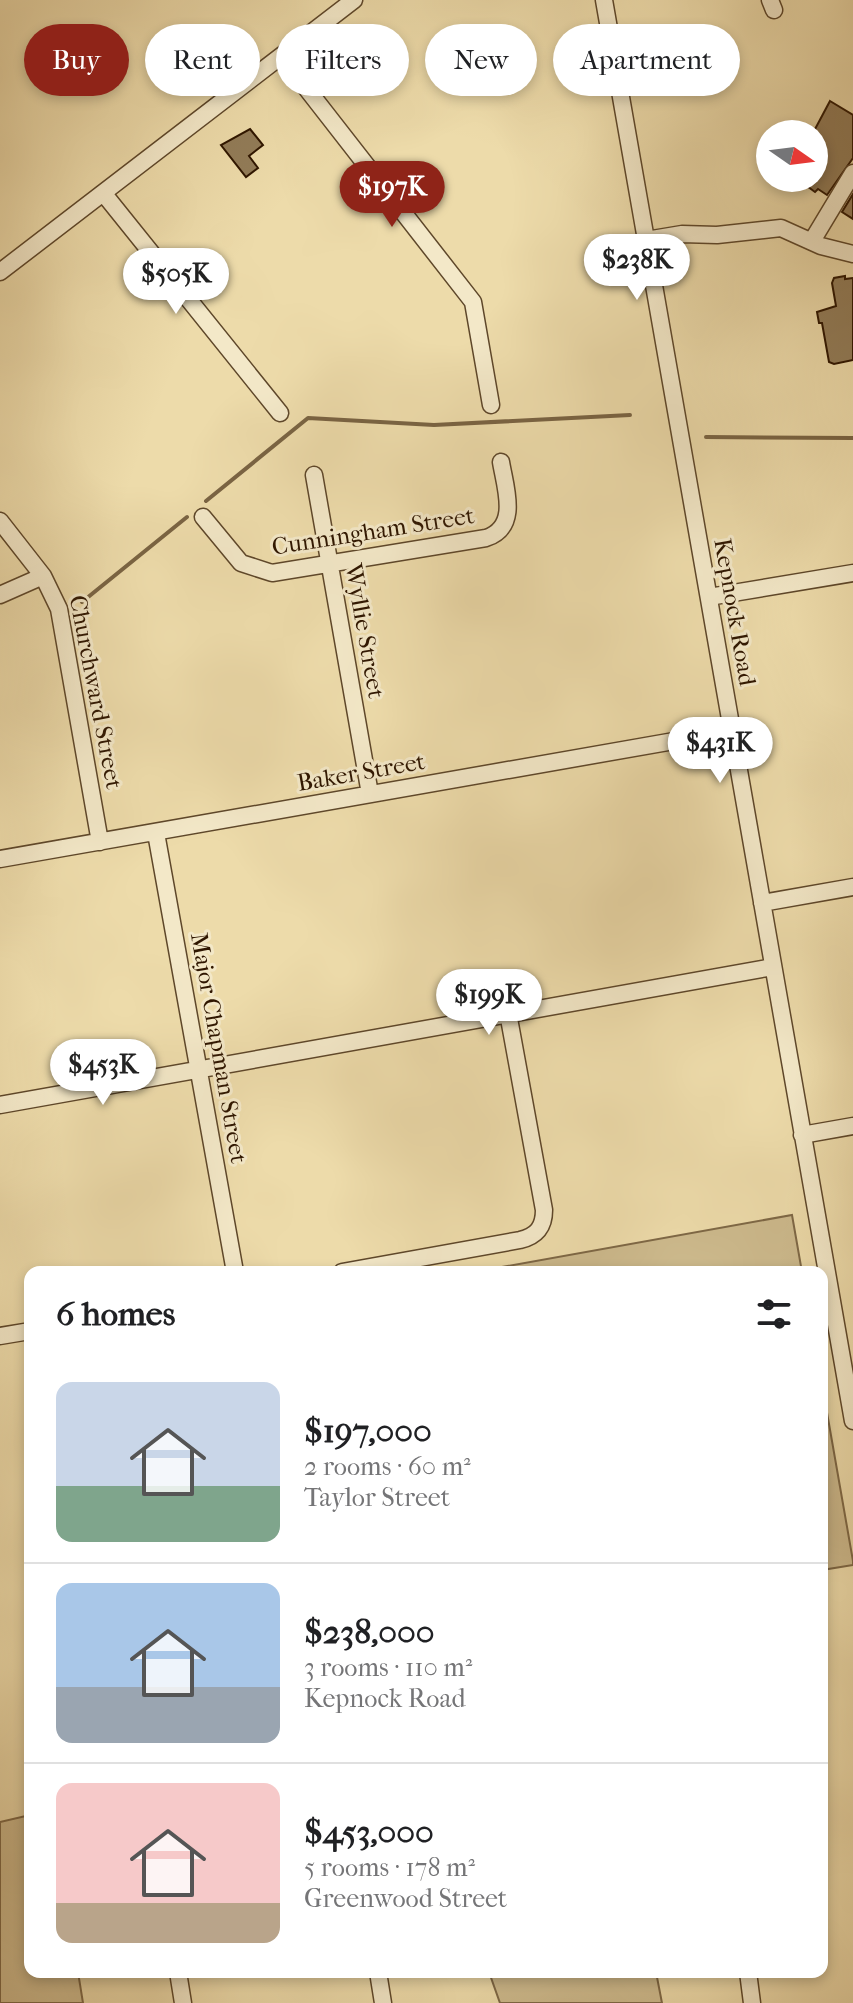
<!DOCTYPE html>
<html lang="en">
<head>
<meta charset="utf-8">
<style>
  :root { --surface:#fff; --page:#f6f6f6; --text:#202124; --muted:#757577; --line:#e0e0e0; --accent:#8f2418 }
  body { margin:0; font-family:"IM FELL French Canon",serif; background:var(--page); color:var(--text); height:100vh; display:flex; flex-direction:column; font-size:30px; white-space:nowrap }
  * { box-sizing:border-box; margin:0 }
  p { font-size:26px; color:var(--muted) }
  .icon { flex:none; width:44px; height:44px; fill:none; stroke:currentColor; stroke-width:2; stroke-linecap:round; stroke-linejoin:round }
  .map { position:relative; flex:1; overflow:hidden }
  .drawer { position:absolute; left:24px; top:1266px; width:804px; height:712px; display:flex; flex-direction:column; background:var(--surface); border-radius:16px; box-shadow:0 4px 12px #0003 }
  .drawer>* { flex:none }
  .guide { position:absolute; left:24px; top:24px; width:806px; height:72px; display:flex; gap:16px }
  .needle { width:52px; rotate:104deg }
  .tools { position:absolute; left:756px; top:120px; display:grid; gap:16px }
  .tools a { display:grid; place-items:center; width:72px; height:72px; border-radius:50%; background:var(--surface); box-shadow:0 4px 12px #0003; font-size:40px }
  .price { position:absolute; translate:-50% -68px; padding:0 18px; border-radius:28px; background:#fff; color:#222; font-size:26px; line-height:52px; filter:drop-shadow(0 2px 4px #0008) }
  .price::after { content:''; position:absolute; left:50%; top:48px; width:24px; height:18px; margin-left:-12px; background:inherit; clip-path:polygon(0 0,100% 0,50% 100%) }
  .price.selected { background:var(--accent); color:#fff }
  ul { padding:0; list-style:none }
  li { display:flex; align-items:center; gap:24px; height:200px; padding:0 32px }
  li+li { border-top:2px solid var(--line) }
  li span { display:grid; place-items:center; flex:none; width:224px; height:160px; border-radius:16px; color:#555 }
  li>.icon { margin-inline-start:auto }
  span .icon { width:96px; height:96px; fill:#fffc; stroke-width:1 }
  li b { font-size:34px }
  h2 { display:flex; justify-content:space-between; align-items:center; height:96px; padding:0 32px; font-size:34px }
  .pill { padding:0 28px; border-radius:36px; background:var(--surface); box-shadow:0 4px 12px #0003; font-size:28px; line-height:72px }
  .pill.selected { background:var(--accent); color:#fff }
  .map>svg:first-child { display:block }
  .green { fill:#cdba8d; stroke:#7e6846; stroke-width:2 }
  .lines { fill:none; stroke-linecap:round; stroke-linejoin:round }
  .stream { stroke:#7a6443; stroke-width:4 }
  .building { fill:#927c58; stroke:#2f1600; stroke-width:2 }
  .minor-casing { stroke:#5e472a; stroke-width:19 }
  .minor { stroke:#f3e8c8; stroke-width:16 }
  .labels { text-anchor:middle; stroke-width:6; stroke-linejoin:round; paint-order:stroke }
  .street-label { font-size:24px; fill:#2f1600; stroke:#f3e8c8 }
</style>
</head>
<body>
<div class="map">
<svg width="853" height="2003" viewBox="0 0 853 2003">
  <rect width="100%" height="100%" fill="#eddbaa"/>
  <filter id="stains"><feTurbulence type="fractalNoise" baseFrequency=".0025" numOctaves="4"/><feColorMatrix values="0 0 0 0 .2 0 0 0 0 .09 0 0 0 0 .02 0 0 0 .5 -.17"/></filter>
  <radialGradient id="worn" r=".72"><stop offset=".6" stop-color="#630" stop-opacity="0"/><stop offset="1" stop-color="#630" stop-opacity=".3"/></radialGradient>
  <path class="green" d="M792,1215l10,57h-328z
    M822,1384l31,177v4l-31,5z
    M30,1815v157h48l5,31h-83v-181z
    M489,1972h167l6,31h-162z"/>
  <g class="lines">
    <path class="stream" d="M706,437l147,1
      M206,501l102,-83 126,7 196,-10
      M82,602l105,-85"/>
  </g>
  <path class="building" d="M830,101l23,14v43l-26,37 -9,-6 -3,3 -19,-14h18v-10l6,-8 -6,-4v-25z
    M250,129l13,16 -14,11 9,12 -12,9 -25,-32z
    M853,194v25l-11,-7z
    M845,276v3l8,-1v82l-19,4 -5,-2 -7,-39h-3l-2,-11 19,-6 -4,-23 2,-5z"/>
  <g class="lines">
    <g class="minor-casing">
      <path id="minor" d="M604,0l249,1421
        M770,0l4,10
        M282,57l191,245 18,103
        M104,194l176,219
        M646,240l36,-6 35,1 64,-7 40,18 32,8
        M812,241l41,-68
        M0,272l354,-272
        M314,475l56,319
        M203,517l38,46 31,10 214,-35c34,-11 19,-51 15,-76
        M0,521l43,55 16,33 41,233
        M0,595l43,-19
        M709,597l144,-24
        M156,833l79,439
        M0,859l731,-128
        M762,903l91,-16
        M0,1105l773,-138
        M802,1135l51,-9
        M342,1272l178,-32c17,-4 24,-13 24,-30l-36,-197
        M0,1336l30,-5
        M178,1972l5,31
        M378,1972l5,31
        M748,1972l4,31"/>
    </g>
    <use href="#minor" class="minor"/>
  </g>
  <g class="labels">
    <g class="street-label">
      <text transform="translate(373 531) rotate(-9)" y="8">Cunningham Street</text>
      <text transform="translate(735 612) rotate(80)" y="8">Kepnock Road</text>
      <text transform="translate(365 631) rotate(80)" y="8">Wyllie Street</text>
      <text transform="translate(96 692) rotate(79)" y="8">Churchward Street</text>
      <text transform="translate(361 772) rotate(-10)" y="8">Baker Street</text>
      <text transform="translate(219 1048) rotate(80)" y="8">Major Chapman Street</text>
    </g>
  </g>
  <rect width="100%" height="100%" filter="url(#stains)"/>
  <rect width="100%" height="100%" fill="url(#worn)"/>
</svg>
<div class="tools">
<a><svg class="needle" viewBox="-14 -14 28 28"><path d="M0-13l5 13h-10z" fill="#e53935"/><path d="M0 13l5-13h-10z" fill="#757577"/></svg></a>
</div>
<b class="price selected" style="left:392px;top:229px">$197K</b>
<b class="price" style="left:637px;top:302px">$238K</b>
<b class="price" style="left:176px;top:316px">$505K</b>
<b class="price" style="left:720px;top:785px">$431K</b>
<b class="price" style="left:489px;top:1037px">$199K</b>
<b class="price" style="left:103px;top:1107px">$453K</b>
<div class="guide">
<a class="pill selected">Buy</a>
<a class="pill">Rent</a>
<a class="pill">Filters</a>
<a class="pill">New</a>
<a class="pill">Apartment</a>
</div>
<section class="drawer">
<h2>6 homes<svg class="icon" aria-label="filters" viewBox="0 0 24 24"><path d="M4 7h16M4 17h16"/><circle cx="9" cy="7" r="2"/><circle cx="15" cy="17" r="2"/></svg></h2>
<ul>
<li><span style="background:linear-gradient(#c9d6e8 65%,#7fa58c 0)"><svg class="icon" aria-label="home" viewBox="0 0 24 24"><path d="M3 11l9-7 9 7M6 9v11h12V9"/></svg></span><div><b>$197,000</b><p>2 rooms · 60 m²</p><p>Taylor Street</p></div></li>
<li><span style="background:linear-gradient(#a9c7e8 65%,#9aa5b1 0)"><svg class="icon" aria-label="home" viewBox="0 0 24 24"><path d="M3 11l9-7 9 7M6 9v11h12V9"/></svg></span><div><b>$238,000</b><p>3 rooms · 110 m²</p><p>Kepnock Road</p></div></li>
<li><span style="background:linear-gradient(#f6c9c9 75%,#b9a48a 0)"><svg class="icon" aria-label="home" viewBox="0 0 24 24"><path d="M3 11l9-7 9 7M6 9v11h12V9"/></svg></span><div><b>$453,000</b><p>5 rooms · 178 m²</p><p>Greenwood Street</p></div></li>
</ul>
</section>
</div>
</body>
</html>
